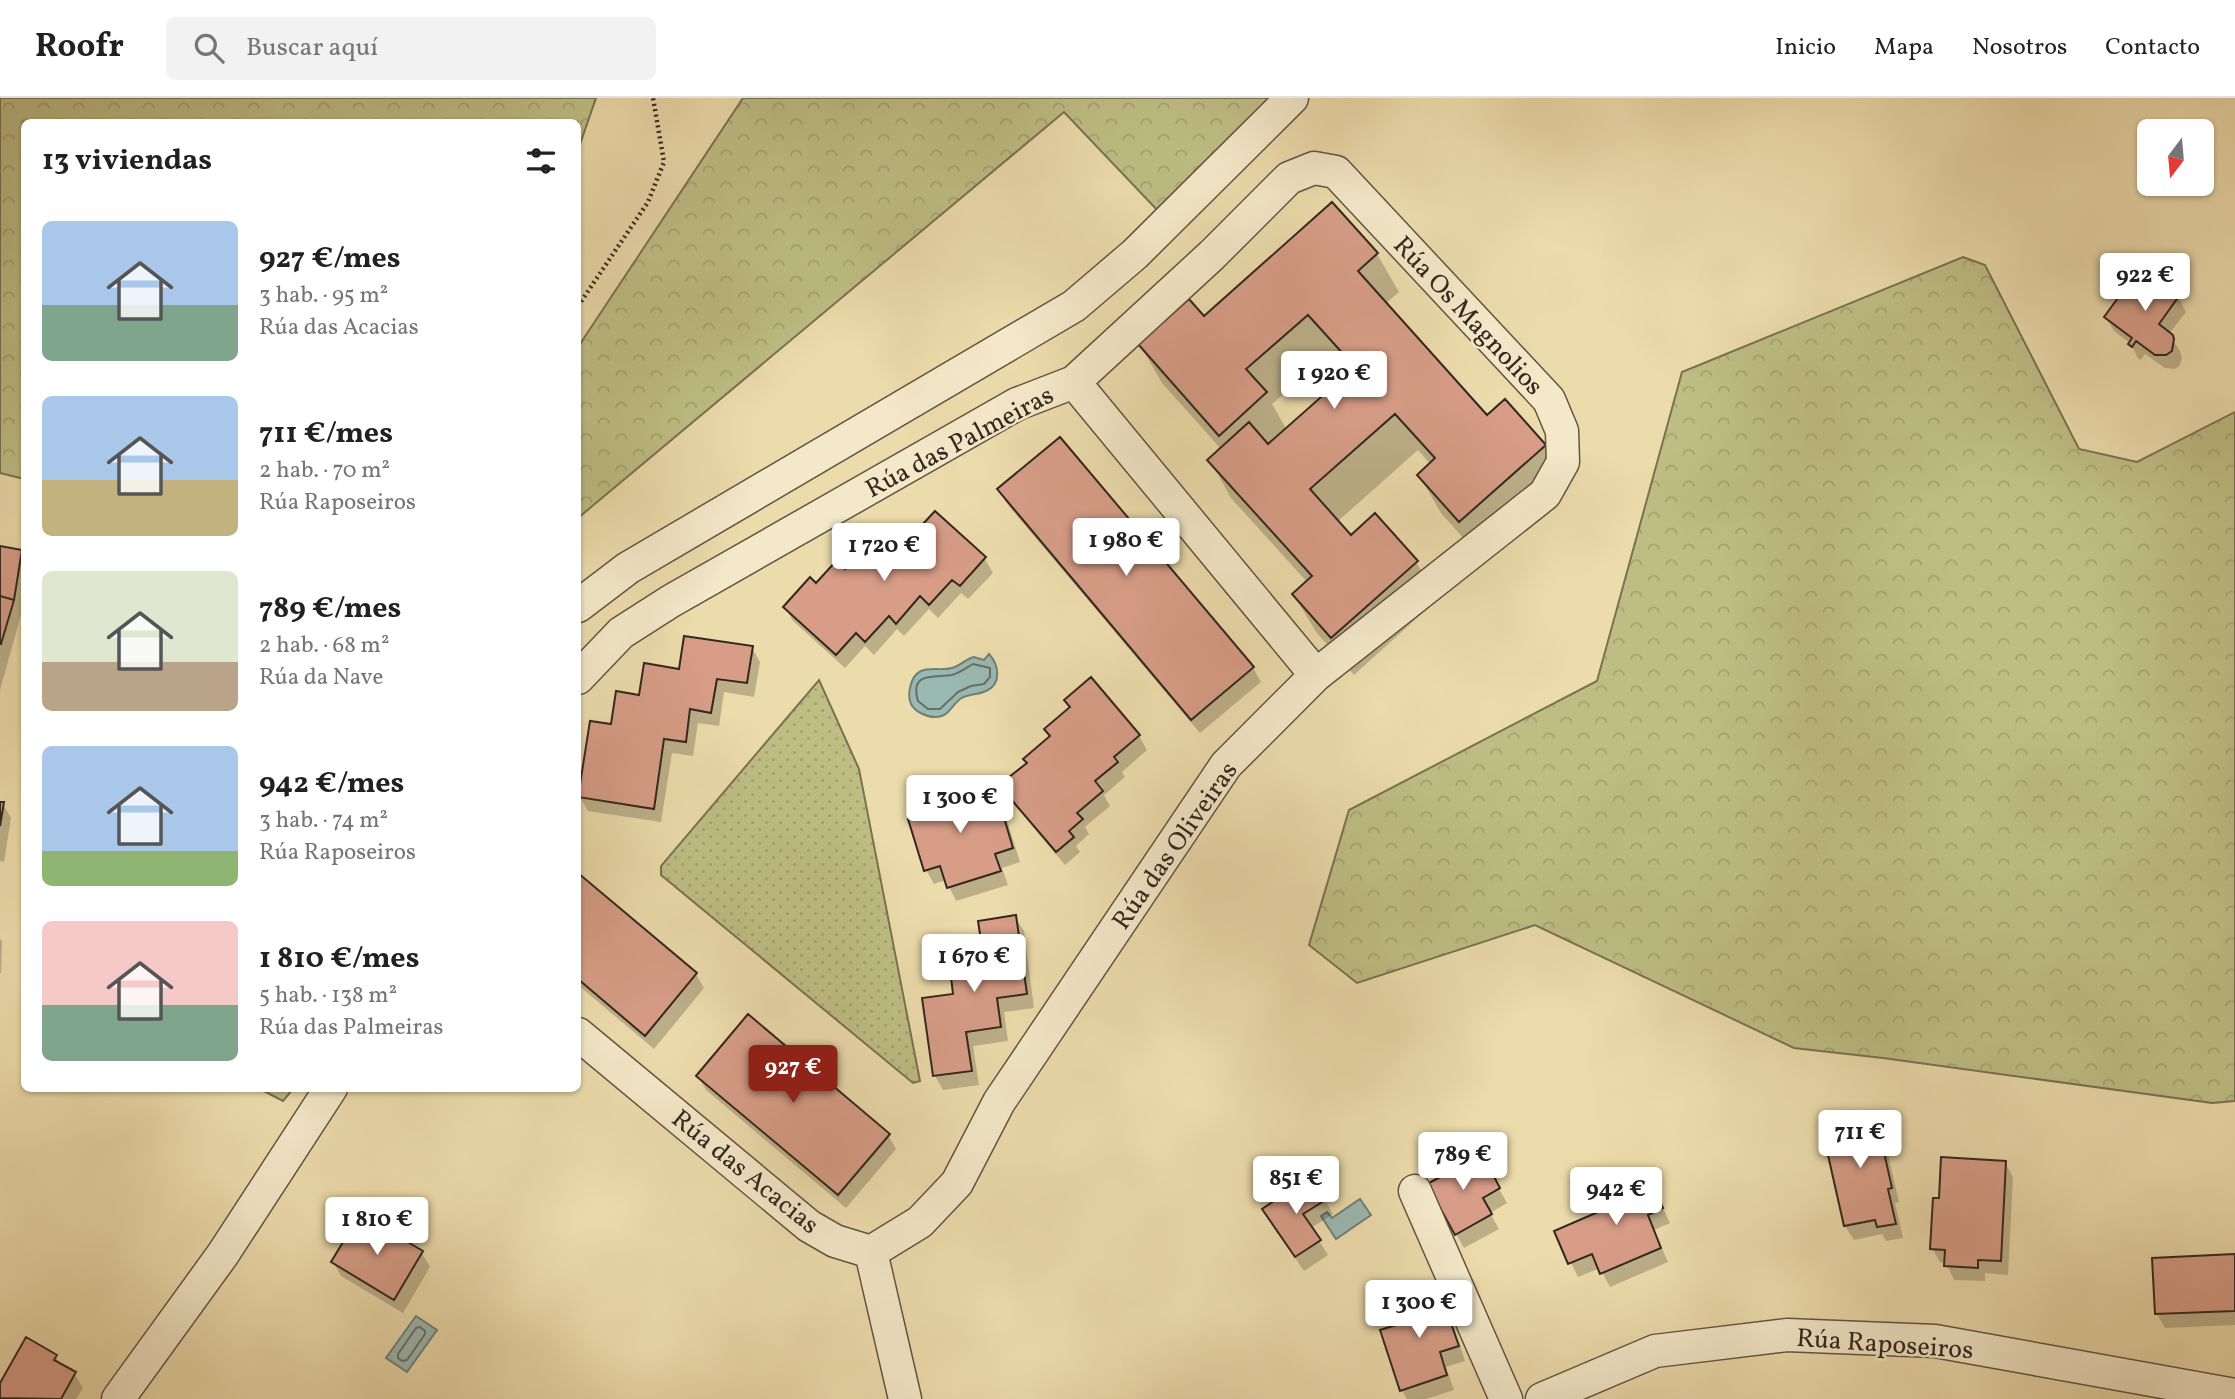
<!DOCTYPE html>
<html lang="es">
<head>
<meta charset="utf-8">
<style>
  :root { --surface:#fff; --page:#f2f2f2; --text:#202124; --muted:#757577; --line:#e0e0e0; --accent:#8f2418 }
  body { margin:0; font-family:Vollkorn,serif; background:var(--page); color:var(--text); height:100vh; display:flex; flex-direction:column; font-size:26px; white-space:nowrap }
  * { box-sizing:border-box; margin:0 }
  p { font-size:23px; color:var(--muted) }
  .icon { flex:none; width:38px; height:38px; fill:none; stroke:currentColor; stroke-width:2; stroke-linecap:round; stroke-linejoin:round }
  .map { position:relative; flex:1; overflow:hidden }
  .sheet { position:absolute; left:21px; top:21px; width:560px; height:973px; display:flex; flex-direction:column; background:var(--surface); border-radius:10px; box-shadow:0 2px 5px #0004 }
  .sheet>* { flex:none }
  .needle { width:46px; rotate:196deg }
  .buttons { position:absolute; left:2137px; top:21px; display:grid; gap:14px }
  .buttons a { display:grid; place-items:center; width:77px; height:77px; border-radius:10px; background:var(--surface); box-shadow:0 2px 5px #0004; font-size:35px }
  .price { position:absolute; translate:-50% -60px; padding:0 16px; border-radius:7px; background:#fff; color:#222; font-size:23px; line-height:46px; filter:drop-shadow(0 2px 4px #0008) }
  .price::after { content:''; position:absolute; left:50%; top:42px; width:21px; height:16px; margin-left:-10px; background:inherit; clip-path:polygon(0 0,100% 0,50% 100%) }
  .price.selected { background:var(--accent); color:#fff }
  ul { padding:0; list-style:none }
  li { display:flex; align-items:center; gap:21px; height:175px; padding:0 21px }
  li span { display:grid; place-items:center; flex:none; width:196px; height:140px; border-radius:10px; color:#555 }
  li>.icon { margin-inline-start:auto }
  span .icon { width:84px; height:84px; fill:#fffc; stroke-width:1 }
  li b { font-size:30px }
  h2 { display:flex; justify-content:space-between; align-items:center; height:84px; padding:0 21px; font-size:30px }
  header { display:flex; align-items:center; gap:42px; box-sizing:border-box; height:98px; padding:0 35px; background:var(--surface); border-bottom:2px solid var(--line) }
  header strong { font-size:33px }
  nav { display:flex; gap:38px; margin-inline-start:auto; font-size:24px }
  .search { width:490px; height:63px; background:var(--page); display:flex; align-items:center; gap:18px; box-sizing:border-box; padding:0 24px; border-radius:10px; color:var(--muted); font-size:26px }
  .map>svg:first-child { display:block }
  .green { fill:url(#green-dots); stroke:#787352; stroke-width:2 }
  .forest { fill:url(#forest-crowns); stroke:#787352; stroke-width:2 }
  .water { fill:#9ab9b1; stroke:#717f77; stroke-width:2 }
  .shadow { fill:#0003; fill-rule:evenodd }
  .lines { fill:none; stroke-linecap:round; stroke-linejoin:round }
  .shore { stroke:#667068; stroke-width:2 }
  .building { fill:#d79d87; stroke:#332820; stroke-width:2 }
  .minor-casing { stroke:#615543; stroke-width:35 }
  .path { stroke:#332820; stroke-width:4.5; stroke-dasharray:2 3.5; stroke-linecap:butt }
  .minor { stroke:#f3e8c8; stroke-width:32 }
  .labels { text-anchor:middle; stroke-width:5; stroke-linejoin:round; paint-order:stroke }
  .street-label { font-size:26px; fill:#332820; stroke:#f3e8c8 }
</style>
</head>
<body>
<header>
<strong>Roofr</strong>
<div class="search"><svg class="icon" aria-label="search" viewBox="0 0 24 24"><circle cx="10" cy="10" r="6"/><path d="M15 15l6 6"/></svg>Buscar aquí</div>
<nav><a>Inicio</a><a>Mapa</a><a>Nosotros</a><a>Contacto</a></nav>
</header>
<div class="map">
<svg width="2235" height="1301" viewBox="0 0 2235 1301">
  <defs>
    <pattern id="green-dots" width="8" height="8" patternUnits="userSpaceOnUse" patternTransform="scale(1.75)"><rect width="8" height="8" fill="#bebe84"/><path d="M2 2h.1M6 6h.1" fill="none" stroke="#a4a372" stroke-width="1.8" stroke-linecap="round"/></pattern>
    <pattern id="forest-crowns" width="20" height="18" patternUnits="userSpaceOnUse" patternTransform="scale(1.75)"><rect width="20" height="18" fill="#bebe84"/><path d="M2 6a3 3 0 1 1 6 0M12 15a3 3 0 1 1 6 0" fill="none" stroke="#a4a372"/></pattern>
  </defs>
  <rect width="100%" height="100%" fill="#ecdbab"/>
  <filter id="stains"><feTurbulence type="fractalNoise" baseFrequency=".00286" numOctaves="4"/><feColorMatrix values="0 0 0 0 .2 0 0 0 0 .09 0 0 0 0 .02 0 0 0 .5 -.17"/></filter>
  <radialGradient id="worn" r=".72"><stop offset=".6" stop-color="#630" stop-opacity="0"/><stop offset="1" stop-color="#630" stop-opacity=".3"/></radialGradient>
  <path class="green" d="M819,582l40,89 61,312 -7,2 -252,-208v-9z"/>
  <path class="forest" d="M0,0h596l-18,52v-28h-554v357l-24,-6z
    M743,0h526l-109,115 -96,-101 -486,406v-171z
    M1963,159l22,8 94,184 58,13 98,-50v689l-23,2 -329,-45 -89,-10 -259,-123 -178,58 -48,-38 40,-135 248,-129 85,-309z
    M260,991h33l-10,12z"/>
  <path class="water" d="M989,556c10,11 13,30 -3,37 -8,4 -17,2 -26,8 -9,7 -11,18 -25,18 -8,0 -20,-5 -24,-13 -2,-4 -2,-11 -1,-16 6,-29 28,-14 45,-21 7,-3 11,-8 19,-10l10,3z
    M1360,1101l11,16 -35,24 -15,-23 6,-4 5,6z
    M416,1218l21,14 -30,42 -21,-14z"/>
  <path class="shadow" d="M1332,106l45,50 22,38 -14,12 102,113 57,29 22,38 -84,75 -41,-46 -22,-38 12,-10 -13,-15 -81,72 14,15 65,25 22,37 -84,76 -38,-43 -22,-37 13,-13 -76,-84 -21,-38 11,-11 -59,-66 -22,-38 64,-27zM1331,254l19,22 -63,56 -15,-26z
    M2178,199l8,15 -17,22 11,17 2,7 -2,7 -5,4 -10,-1 -20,-14 -4,6 -3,-2 -8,-15 -16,-12 -8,-14z
    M1060,341l193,229 8,14 -61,51 -193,-229 -8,-14z
    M935,415l50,46 8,14 -25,26 -7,-6 -23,25 -9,-9 -25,27 -7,-7 -23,26 -9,-9 -20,22 -52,-47 -8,-14 31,-22 62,-33 32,-11z
    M0,450l21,4 3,5v38l-3,20 -21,75z
    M752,550l8,14 -6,35 -30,-5 -5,34 -21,-3 -5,33 -21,-3 -11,69 -73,-11 -8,-14 33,-71 27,-29 40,-26z
    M1066,602l73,36 8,14 -25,22 3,5 -21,18 6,11 -25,21 4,7 -13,12 4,6 -15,13 -55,-65 -8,-14 26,-22 23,-26 -5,-9 25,-20z
    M963,686l5,8 6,-1 14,19 11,-4 8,14 13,42 -18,6 6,17 -52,16 -10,-21 -12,4 -8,-14 4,-56z
    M0,705l3,1 8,14 -7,44 -4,-1z
    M578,777l118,99 8,14 -50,61 -76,-64z
    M1015,819l9,14 10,77 -30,4 4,29 -35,5 6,39 -36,5 -8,-14 -11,-76 31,-5 29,-46z
    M0,840l2,4 -1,31h-1z
    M698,978l190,59 8,14 -50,59 -140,-118z
    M1874,1016l8,14 17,74 -4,1 8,35 -17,3 -4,-7 -28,6 -9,-14z
    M2005,1065l8,14 -5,98 -23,-2v8l-31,-1 -8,-17 -6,-1 -8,-14 9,-48z
    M1486,1067l21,38 -17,10 9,16 -35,19 -35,-63 18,-9 23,-2z
    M1647,1076l23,49 -16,7 14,32 -58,25 -10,-19 -22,9 -22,-45 59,-25z
    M1325,1102l8,14 -22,14 17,27 -24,16 -32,-47z
    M422,1155l8,14 -27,46 -62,-37 -8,-14z
    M2235,1157v70l-70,3 -8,-14z
    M1438,1194l9,14 18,55 -19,6 8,23 -28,9h-19l-5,-9 -20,-59 19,-6z
    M55,1258l6,10 13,7 9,15 -7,11h-76v-13z"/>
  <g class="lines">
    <path class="shore" d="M973,566l17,4v9l-6,7 -13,2 -13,6 -18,17h-12l-10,-8c-9,-30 17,-23 34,-26 8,-2 14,-7 21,-11z
      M420,1229l5,4v3l-18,26 -5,1 -4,-3v-4l18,-26z"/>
  </g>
  <path class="building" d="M1332,104l46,51 -20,18 129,144 18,-16 41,46 -87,77 -42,-47 18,-17 -40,-44 -85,75 41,46 24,-22 43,48 -87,77 -39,-44 20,-18 -105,-116 42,-38 19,22 87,-77 -47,-52 -62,54 21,23 -48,44 -81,-92 51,-45 15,17z
    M2140,170l39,28 -20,28 14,11 1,4 -2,12 -6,4h-11l-19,-14 -4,6 -4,-3 4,-6 -28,-21z
    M1060,339l194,230 -63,53 -194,-231z
    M935,413l51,46 -26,29 -8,-6 -23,25 -9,-9 -24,28 -7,-8 -24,26 -9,-9 -20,22 -53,-48 27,-30 6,6 21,-23 8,9 25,-27 8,7 20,-21 11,11z
    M0,448l22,4 -8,50 -14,-4z
    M0,498l14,4 -13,44h-1z
    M684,538l69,10 -6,37 -30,-4 -6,34 -21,-4 -4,33 -22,-3 -10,70 -76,-12 12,-76 21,3 5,-33 23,4 5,-32 35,6z
    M1091,579l49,58 -26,22 4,5 -23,19 8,10 -26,22 6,6 -14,12 5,6 -18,15 -57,-67 28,-22 -4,-4 27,-23 -6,-7 26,-22 -6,-7z
    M963,683l3,10 9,-3 3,12 5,-1 3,9 14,-4 13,44 -18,6 6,17 -54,17 -7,-22 -16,5 -16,-52 20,-6 -6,-19z
    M0,704h4l-4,24z
    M578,775l119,100 -52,63 -67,-57z
    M1016,817l11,79 -30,4 4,29 -35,5 6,39 -39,5 -11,-78 31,-4 -5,-42 34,-5 -4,-26z
    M748,916l142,120 -52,61 -142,-119z
    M1875,1014l17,76 -4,1 8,35 -19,3 -2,-7 -31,6 -23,-102z
    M1459,1052l11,21 17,-8 13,25 -17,10 9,16 -37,21 -28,-51 17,-9 -7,-13z
    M1941,1059l65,4 -5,100 -23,-1v8l-34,-2 1,-16 -15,-1 3,-51h6z
    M1648,1073l15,37 -15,7 13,33 -61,26 -8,-20 -24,10 -14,-33 58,-25 -7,-16z
    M1311,1078l16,23 -24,15 18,26 -26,17 -33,-48z
    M360,1116l63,37 -29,49 -63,-38z
    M2235,1156v57l-80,3 -3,-56z
    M1439,1191l20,57 -19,6 7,23 -47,16 -20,-61 19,-6 -6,-19z
    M26,1239l31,18 -3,5 22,12 -15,27 -61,-1v-15z"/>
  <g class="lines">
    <g class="minor-casing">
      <path id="minor" d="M1074,284l242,293
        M578,508l50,-38 446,-262 61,-52 157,-156
        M578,580l43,-45 50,-32 346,-197 57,-22 138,-127 77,-77 25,-10 22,4 213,228 13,31 1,31 -18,32 -229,181 -90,90 -227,337 -42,81 -37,39 -49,30
        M578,936l231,192 26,15 36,11 34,147
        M1415,1093l91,208
        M118,1301l105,-145 108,-166
        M1542,1301l113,-48 132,-16 148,6 300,54"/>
    </g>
    <path class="path" d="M578,208l70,-104 16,-40 -11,-64"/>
    <use href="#minor" class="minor"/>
  </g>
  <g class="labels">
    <g class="street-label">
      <text transform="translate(1469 217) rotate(47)" y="9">Rúa Os Magnolios</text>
      <text transform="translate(959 343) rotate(-28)" y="9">Rúa das Palmeiras</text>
      <text transform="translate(1174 747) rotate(-55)" y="9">Rúa das Oliveiras</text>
      <text transform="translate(746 1073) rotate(39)" y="9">Rúa das Acacias</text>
      <text transform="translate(1885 1245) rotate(4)" y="9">Rúa Raposeiros</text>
    </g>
  </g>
  <rect width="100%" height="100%" filter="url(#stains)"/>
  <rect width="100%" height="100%" fill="url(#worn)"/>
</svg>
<div class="buttons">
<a><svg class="needle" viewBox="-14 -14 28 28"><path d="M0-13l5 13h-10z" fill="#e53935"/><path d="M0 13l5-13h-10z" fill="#757577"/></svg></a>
</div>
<b class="price" style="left:2145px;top:215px">922 €</b>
<b class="price" style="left:1334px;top:313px">1 920 €</b>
<b class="price" style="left:1126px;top:480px">1 980 €</b>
<b class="price" style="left:884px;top:485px">1 720 €</b>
<b class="price" style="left:960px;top:737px">1 300 €</b>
<b class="price" style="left:974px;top:896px">1 670 €</b>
<b class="price selected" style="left:793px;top:1007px">927 €</b>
<b class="price" style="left:1860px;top:1072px">711 €</b>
<b class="price" style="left:1463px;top:1094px">789 €</b>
<b class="price" style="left:1296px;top:1118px">851 €</b>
<b class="price" style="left:1616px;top:1129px">942 €</b>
<b class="price" style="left:377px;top:1159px">1 810 €</b>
<b class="price" style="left:1419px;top:1242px">1 300 €</b>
<section class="sheet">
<h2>13 viviendas<svg class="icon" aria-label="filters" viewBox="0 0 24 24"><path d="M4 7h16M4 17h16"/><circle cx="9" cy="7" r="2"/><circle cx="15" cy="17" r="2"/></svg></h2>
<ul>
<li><span style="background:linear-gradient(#a9c7e8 60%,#7fa58c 0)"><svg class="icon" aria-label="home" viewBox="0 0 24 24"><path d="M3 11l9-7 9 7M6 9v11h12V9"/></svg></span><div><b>927 €/mes</b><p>3 hab. · 95 m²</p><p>Rúa das Acacias</p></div></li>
<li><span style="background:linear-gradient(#a9c7e8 60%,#c2b280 0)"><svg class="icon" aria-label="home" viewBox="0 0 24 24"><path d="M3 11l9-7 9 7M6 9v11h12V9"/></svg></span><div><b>711 €/mes</b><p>2 hab. · 70 m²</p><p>Rúa Raposeiros</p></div></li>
<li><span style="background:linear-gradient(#dfe7d0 65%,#b9a48a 0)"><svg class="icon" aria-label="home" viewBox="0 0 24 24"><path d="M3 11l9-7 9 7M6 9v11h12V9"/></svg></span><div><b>789 €/mes</b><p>2 hab. · 68 m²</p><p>Rúa da Nave</p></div></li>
<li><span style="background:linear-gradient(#a9c7e8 75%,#8fb573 0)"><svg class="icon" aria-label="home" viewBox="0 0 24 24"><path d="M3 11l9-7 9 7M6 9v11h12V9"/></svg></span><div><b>942 €/mes</b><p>3 hab. · 74 m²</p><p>Rúa Raposeiros</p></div></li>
<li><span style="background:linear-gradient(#f6c9c9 60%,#7fa58c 0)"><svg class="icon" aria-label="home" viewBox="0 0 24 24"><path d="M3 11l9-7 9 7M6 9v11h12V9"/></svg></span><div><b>1 810 €/mes</b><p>5 hab. · 138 m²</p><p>Rúa das Palmeiras</p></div></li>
</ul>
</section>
</div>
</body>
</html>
